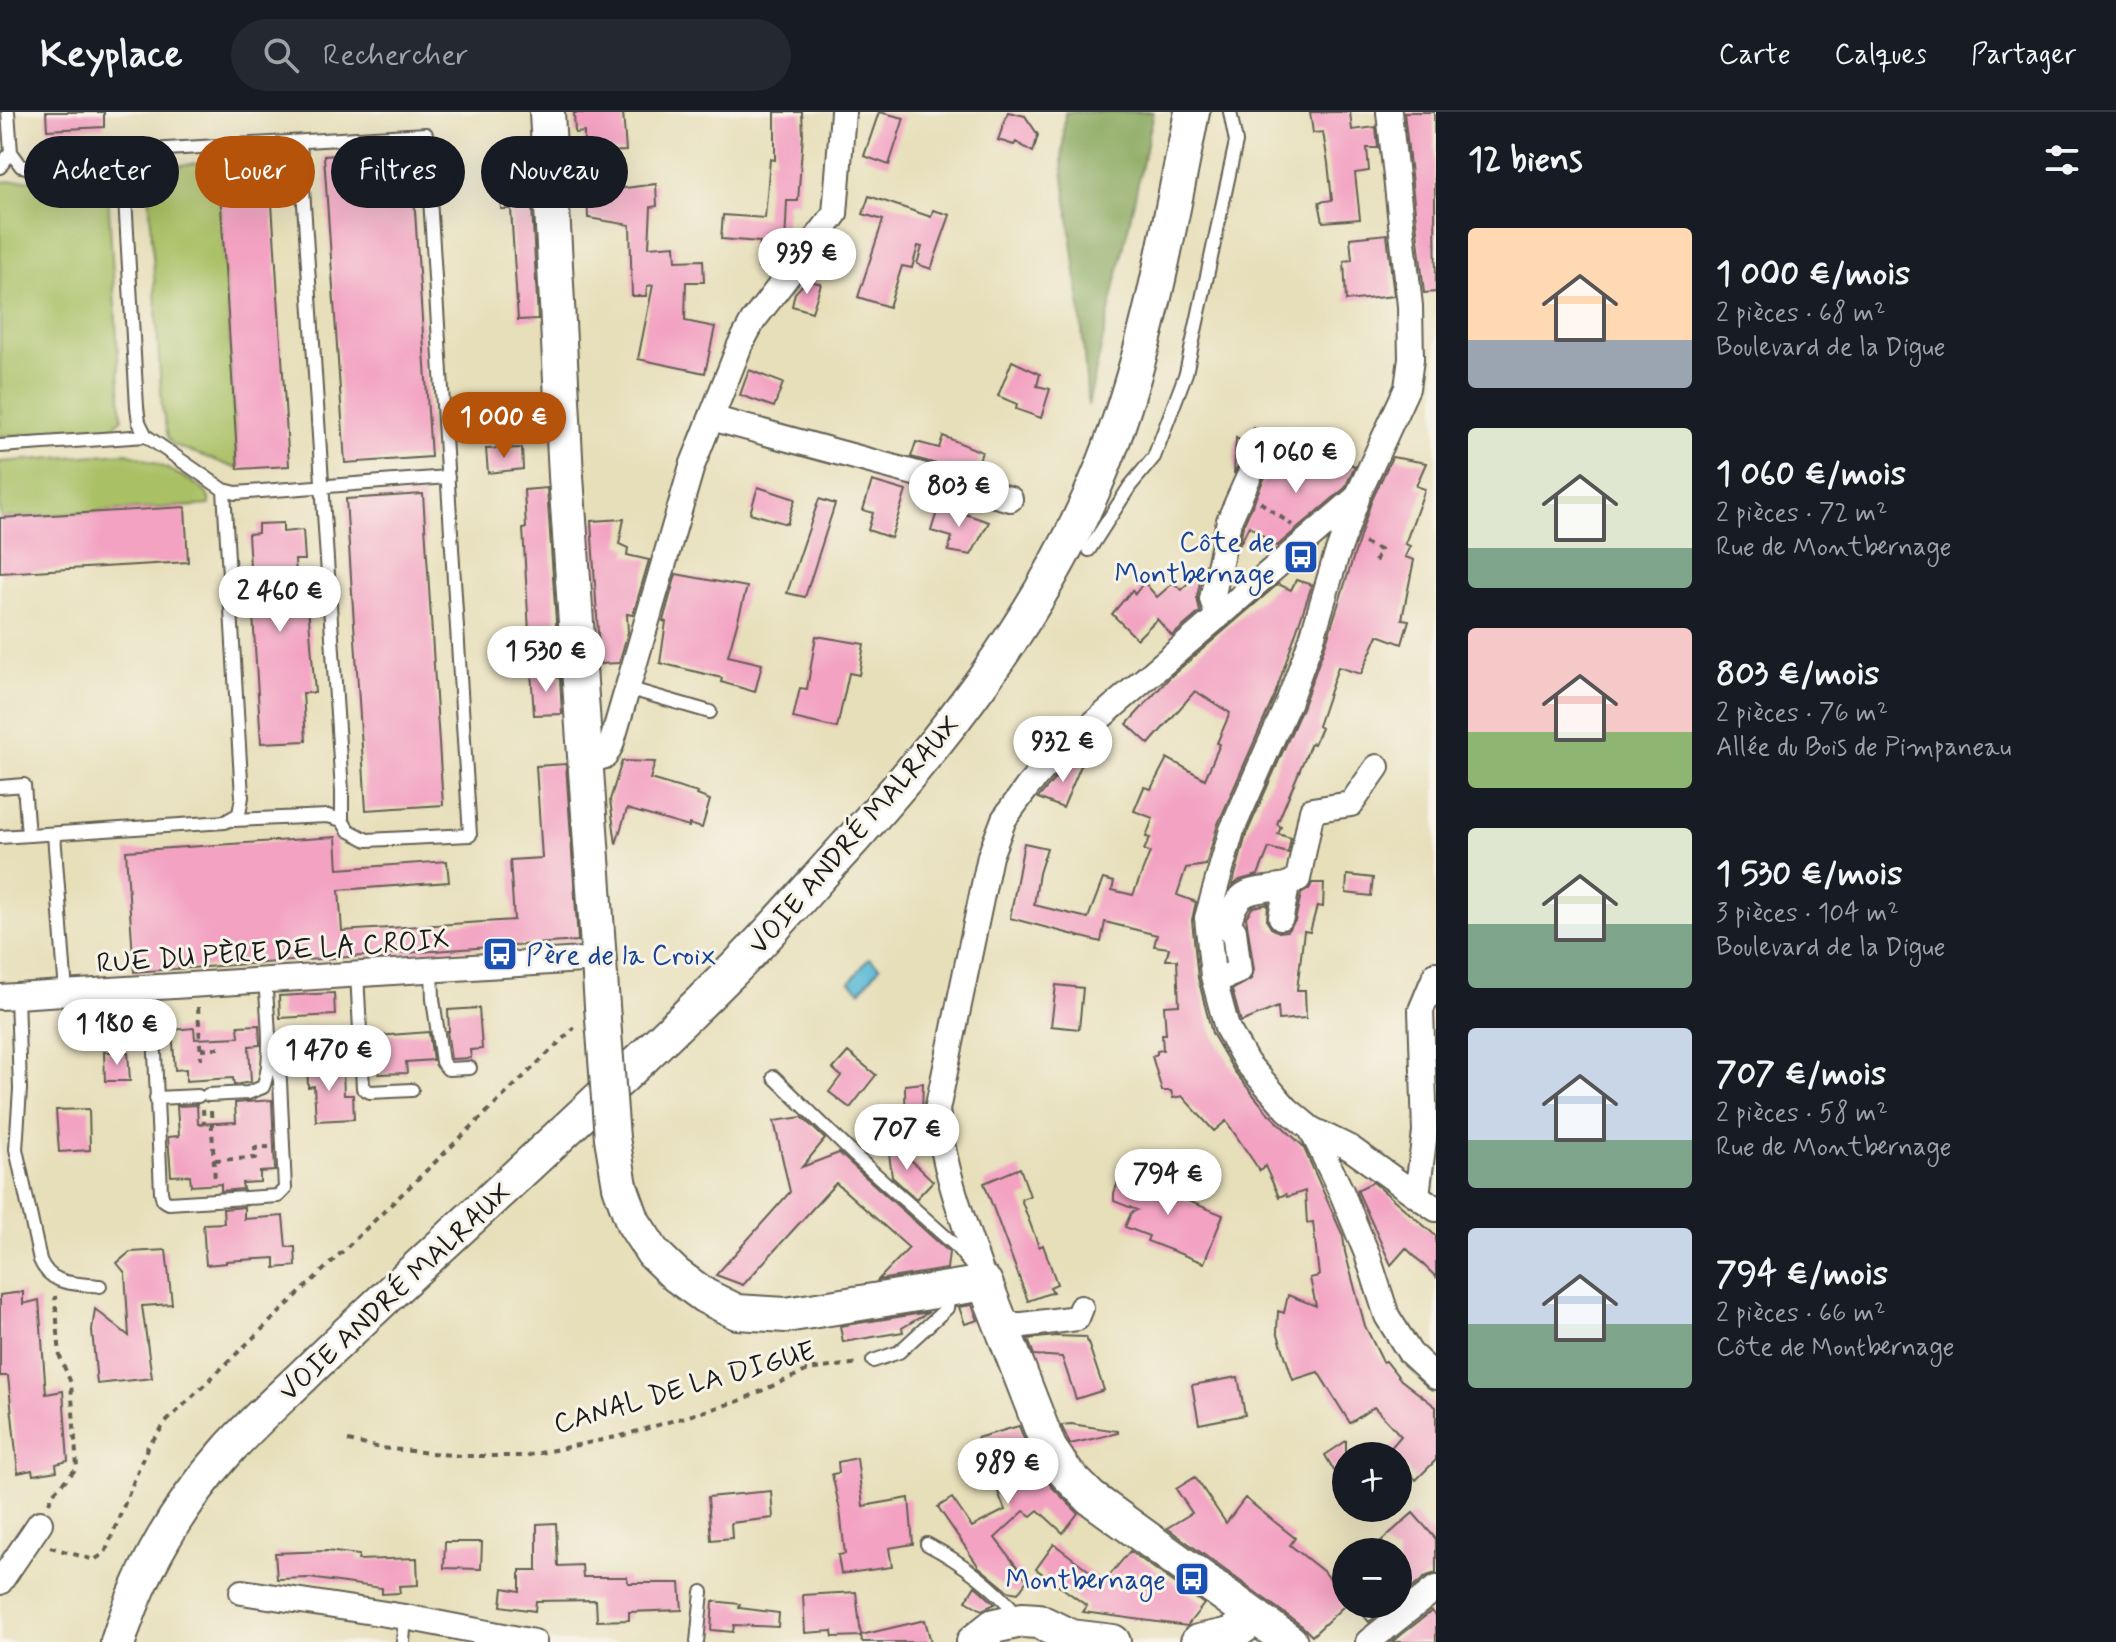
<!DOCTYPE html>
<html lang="fr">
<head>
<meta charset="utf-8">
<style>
  :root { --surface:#171b24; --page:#242831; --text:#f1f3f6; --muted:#9ea1a6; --line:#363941; --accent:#b45309 }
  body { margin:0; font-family:Mynerve,sans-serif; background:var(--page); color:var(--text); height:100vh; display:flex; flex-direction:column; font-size:30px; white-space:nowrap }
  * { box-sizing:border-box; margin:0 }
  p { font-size:26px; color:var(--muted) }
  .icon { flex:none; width:44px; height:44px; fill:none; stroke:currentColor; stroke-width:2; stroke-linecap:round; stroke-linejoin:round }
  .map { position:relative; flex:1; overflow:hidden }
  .sheet { display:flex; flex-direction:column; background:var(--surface); width:680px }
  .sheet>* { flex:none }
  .banner { position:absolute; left:24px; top:24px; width:760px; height:72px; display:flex; gap:16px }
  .fabs { position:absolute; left:1332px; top:1330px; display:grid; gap:16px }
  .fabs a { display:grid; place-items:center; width:80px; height:80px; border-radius:50%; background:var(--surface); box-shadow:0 8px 32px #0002; font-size:40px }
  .price { position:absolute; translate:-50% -68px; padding:0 18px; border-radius:28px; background:#fff; color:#222; font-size:26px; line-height:52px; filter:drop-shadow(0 2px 4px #0008) }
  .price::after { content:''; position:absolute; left:50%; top:48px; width:24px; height:18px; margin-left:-12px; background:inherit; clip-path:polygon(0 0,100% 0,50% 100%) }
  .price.selected { background:var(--accent); color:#fff }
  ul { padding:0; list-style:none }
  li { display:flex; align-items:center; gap:24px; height:200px; padding:0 32px }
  li span { display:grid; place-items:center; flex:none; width:224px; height:160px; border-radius:8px; color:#555 }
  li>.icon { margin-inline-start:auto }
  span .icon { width:96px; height:96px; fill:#fffc; stroke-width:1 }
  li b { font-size:34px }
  h2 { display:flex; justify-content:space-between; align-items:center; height:96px; padding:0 32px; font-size:34px }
  .pill { padding:0 28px; border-radius:36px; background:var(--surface); box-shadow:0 8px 32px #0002; font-size:28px; line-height:72px }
  .pill.selected { background:var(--accent); color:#fff }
  header { display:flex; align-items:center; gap:48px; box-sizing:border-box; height:112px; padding:0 40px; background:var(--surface); border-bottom:2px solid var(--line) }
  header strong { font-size:38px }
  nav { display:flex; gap:44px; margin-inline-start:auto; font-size:28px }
  .search { width:560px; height:72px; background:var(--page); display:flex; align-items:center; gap:20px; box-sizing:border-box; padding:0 28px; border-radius:44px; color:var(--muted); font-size:30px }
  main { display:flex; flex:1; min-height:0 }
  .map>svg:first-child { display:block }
  .green { fill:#a9c065; stroke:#626e40; stroke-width:2 }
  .forest { fill:#86a65a; stroke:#51613b; stroke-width:2 }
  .water { fill:#57b8d5; stroke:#3a6a78; stroke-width:2 }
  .building { fill:#f3a2c2 }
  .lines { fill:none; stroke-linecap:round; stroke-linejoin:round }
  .lane-casing { stroke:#636053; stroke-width:16 }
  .street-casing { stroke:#636053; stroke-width:28 }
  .secondary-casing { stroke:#636053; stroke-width:38 }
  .path { stroke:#636053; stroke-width:4; stroke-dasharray:6 6; stroke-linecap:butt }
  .lane { stroke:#fff; stroke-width:12 }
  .street { stroke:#fff; stroke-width:24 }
  .secondary { stroke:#fff; stroke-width:34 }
  .secondary-bridge-casing { stroke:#636053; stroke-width:38; stroke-linecap:butt }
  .secondary-bridge { stroke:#fff; stroke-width:34 }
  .labels { text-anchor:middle; stroke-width:6; stroke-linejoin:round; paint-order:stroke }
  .transit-label { font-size:28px; fill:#164399; stroke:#f7f3e8; text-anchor:end }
  .street-label { font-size:28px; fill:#1c1c1c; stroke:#f7f3e8 }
</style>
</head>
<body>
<header>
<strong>Keyplace</strong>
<div class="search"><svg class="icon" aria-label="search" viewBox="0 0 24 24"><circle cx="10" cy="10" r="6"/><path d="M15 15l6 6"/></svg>Rechercher</div>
<nav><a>Carte</a><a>Calques</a><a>Partager</a></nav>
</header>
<main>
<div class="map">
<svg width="1436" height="1530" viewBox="0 0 1436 1530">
  <rect width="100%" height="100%" fill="#f7f3e8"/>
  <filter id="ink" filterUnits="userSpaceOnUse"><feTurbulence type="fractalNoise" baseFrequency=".0125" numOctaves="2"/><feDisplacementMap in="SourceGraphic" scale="16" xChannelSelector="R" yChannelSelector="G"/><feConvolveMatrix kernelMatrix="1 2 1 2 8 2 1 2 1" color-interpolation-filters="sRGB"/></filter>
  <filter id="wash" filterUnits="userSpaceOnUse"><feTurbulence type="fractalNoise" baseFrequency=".006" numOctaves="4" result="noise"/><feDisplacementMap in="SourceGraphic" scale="32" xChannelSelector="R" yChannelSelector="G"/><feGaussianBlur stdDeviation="1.8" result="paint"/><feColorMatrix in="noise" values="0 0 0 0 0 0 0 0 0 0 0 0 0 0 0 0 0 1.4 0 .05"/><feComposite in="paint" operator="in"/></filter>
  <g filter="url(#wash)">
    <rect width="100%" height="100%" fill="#e7dfba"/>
    <path class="green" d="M218,48l20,309 -65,-24 -5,-7 -6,-31 -14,-232 6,-6z
      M103,63l4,4 15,239 -10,11 -112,7v-254z
      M125,341c15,2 72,28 81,40 4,5 3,6 4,12l-210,13v-56z"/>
    <path class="forest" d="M1065,0h89l-66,294 -8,-102 -18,-141z"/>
    <path class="water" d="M869,846l11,9 -20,24 -10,-9z"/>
    <g id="blocks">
      <path class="building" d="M46,0h58v15l-57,3z
        M623,0l3,39 -42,2v-21l-9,1 -1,-20z
        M775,0h27l1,23 -5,66h-11l-2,44 5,2 -17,23 -15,-2 2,-26 -39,-3 2,-24 42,3 5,-59 5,1z
        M879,0l25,6 -15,47 -25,-9z
        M1008,0l17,4 13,19 -5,17 -17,-10 -2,3 -16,-5z
        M1310,0h40l2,18 24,-3 2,21h-11l2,23 -14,2 5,46 -37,3 -4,-20 13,-2 -4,-37 -5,-31 -10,1z
        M1404,0h30l2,180 -12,1z
        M529,36l9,171 -20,1 -7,-111h-10l-3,-59z
        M411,38l20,307 -86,6 -21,-307z
        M269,45l20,309 -51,3 -20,-309z
        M656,72l1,22 -6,1 -2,40 26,-2 1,16 27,-1 1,22h-18l-1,39 30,6 -10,46 -67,-14 15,-74 -6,1 -1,10h-14l-2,-71 -42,-7 -1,-25z
        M869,84l62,21 2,-7 17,5 -19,54 -14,-5 5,-17 -4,-1 -6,22 -10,-2 -13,41 -31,-10 25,-77 -20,-6z
        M1387,122l7,62 -48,5 -2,-40 8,-1 -2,-22z
        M807,168l14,4 -9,28 -20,-6 3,-13z
        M1012,249l28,13 -3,12 13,3 -9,29 -25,-9 1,-5 -19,-8z
        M749,258l34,13 -9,24 -34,-12z
        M1254,316l24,9 -7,13 -8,-8 -7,-1 -7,3 -15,30 2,-36 9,5z
        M943,324l39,16 -8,22 -63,-17 5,-15 23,6z
        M1311,335l44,19 -10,22 -68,58 -28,-20 -10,20 4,-20 29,-65 26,15z
        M522,336l1,21 -35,4 -2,-24z
        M1392,345l34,6 -10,23 9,3 -20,55 5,2 -5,11 9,3 -12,59 7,1 -7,24 -24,-9 -17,39 -23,-7 -20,59 3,2 -7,16 -3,-1 -34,81 4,3 -3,7 13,4 -3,15 -19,-5 -11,27 -18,5 -8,6 14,-51 56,-127 24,-65 45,-141z
        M872,369l34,10 -15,47 -23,-8 5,-17 -10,-3z
        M758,375l37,12 -8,25 -37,-11z
        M547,376l12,177 -28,1 -8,-137 3,-1 -2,-38z
        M423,382l20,311 -77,5 -20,-311z
        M819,387l16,5 -30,93 -18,-4z
        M939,393l50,17 -18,33 -23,-4 4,-14 -21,-6z
        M185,395l3,55 -188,11v-55z
        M624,407l-5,25 9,4 -1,7 22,5 -16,55 -6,-1 1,18 -9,31 -19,1 -9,-143z
        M283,411v9l20,-2 2,30h-10l3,46h10l7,87h-12l3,48 -45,2 -13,-209 10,-1v-9z
        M676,462l71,13 -19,69 34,8 -7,28 -34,-10 1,-4 -62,-15 6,-41 -3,-1z
        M1194,464l6,6 -3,15 3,15 -28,24 -15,-17 -20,20 -25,-25 20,-24 3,4 9,-12 13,15 16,-14 9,7z
        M1296,468l16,5 -38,112 -56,127 -12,41 -20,3 -9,27 19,7 -4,18 6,58 14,55 22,38 34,42 35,33 40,90 2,16 20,74 18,36 3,-1 15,19 35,27v53l-20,20 -12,-15 -4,2 -2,-11h-7l-3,-5 13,-15 -27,-29 -24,16 -32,-51 -25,8 -16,-49 1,-20 6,2 4,-18 28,11 -6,-28 9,-2 -6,-54 -6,1 -2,-32 -18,6 -1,-3 -7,3 -14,-31 -5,5 -34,-50 -12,10 -32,-35 -9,2 -2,-7h-9l-10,-35 5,-2v-3l6,-1 -1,-16h4l-2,-28 15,-1 -2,-45h-11l3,-12 -15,-2 3,-11 -52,-13 -4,20 -91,-24 14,-75 23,5 -8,25 -5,32 54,13 15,-39 11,3 -2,8 21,5 17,-43 -6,-2 6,-12 -4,-1 7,-19 -19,-7 10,-24 7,2 16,-31 38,21 15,-35 -3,-1 13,-30 -35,-22 -46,53 -22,-20 42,-46 109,-94 13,6z
        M816,524l48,8 -5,31 -10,-2 -12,55 -44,-10 7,-30 7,1z
        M531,559l29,7 2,36 -28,1z
        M1088,637l-25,59 -25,-10 20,-23z
        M622,649l33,1 -5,17 48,14 -1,2 13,5 -8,28 -13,-4v3l-62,-18 -11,35 -6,-44z
        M566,652l12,177 -444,31 -8,-121 210,-14 2,32 109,-8 2,21 -110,8 3,41 172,-11 -4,-60 32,-2 -6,-92z
        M1347,763l26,3 -2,18 -25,-3z
        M1312,771h12l-1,24 -6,-1 -7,26 -6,-1 -7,59h8l1,28 -27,2 -1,-13 -37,15 -9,-32 19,-11 3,-9 -8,-53 7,-10 15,-3 -1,17 4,7 8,4 8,-1 8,-10 6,-27 8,-5z
        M1056,873l27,3 -4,41 -28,-3z
        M334,881l1,22 -55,3 -1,-22z
        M479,896l3,41 -12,1 1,8 -20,1 -4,-28h2l-1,-21z
        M259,913l1,20 -11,1 2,36 -17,3 -1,-7 -47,3v-12l-11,1 -3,-40 22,-2 1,11 44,-2 -1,-11z
        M429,920l4,28 -27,2 1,11 -28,1 -2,-38z
        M104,940h24l2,29h-25z
        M848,940l28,23 -26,33 -21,-16 12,-16 -8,-7z
        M328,949v10l15,-1 1,25h9l1,24 -38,2 -2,-35 -6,1 -1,-25z
        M923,971l-1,28 4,31 -20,4 -1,-61z
        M272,988l3,71 -15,1v10l-18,1 1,6 -22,2v-7l-30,2 -1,-11 -19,1 -3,-39 11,-1 -2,-30 20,-1 1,19 38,-2 -1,-19z
        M89,997l1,41 -31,2 -3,-42z
        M802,1005l23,22 -23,28 37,-14 110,99 -2,17 -69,11 31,-32 -73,-65 -93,102 -27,-10 74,-83 -16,-71z
        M887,1025l46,44 -17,18 -24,-22z
        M1020,1056l10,28 -9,3 18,48 4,-2 14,39 -7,3 3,5 -25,9 -44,-118z
        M1122,1059l46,17 -2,4 57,23 -19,48 -57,-22 2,-5 -24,-9 6,-14 6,-3 -23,-9v-8z
        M1373,1070l63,54v41l-30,-29 -15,17 -34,-75z
        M244,1095v12l39,-3 3,31h9l1,19 -21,2v-10l-49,3v2l-20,2 -3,-41 21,-1 -1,-14z
        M166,1138l6,54 -30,2 10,72 -55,6 -5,-54 3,-21 34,27 -4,-63 -8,-10 13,-11z
        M23,1180v12l16,-4 7,94 17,-3 5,70 -12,3 1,7 -24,4 -1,-5 -14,3 -10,-97h-8v-81z
        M972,1193l6,15 -13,4 -6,-17z
        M929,1200l-27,16 1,4 -60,10 -3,-16z
        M1056,1224l30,1 18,53 -28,9 -14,-42 -28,-2 -6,-16z
        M1238,1265l7,38 -46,9 -7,-39z
        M1071,1312l47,7v2l-48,11 -9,-19z
        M1019,1314l13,33 20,28 26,26 -15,20 -25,-23 -7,6 -7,-5 -29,27 32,42 -9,13 -10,-2 -29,-24 -41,-60 14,-9 20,29 33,-17 -28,-72z
        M1346,1329v50l-21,-36z
        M857,1346l6,48 46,-8 4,46 -24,4 3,19 -51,7 -3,-19 7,-1 -5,-44 -8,-36 7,-1 -1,-11z
        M1195,1365l31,46 19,-25 50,40 -5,7 34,27 22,24v8l-34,32 -10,-10 -135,-98 25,-15 -16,-24z
        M771,1379l2,27 -42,5 1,15 -21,2 -3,-43z
        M1413,1401l23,26v34l-9,3 -29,23v-47h-7l-10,-11z
        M556,1411l2,43 24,-1 1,12h44l1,6h52l2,27 -53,2v8l-32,1 -1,-21 -60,1 -1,10 -34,-5 2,-18 17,3v-21h17v-46z
        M445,1430h37l-1,27 -37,-1z
        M1054,1432l50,38 26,-31 74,53 -17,22 -104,-14 4,-6 -51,-37z
        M327,1439l32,4 -1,5 59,-2 1,27 -19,1 1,7 -18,1v-6l-73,-10 -32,1 -2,-26z
        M975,1474l6,5 14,13 -13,6 -16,-9z
        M856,1480l5,44 -28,1 -1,-6 -27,2 -2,-38z
        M713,1489l27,3 -1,4 40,5 -1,14 -44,-2 -1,7 -22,-2z
        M1354,1492h38l-23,18z
        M1432,1499l4,5v26h-44z
        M925,1508l6,22h-69l-1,-7z"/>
    </g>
  </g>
  <g filter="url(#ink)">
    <use href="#blocks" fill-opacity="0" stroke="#636053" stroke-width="2"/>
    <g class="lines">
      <g class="lane-casing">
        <path id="lane" d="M8,0l3,40 10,14 9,2 93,-5 26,-13 277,-16 44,701 -103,5 -19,-10 -6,-10 -14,-4 -95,4
          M300,30l42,649v29
          M123,51l14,244 2,15 7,14 78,54 12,3 212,-16
          M0,55l11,-15
          M0,334l146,-10
          M1089,438l41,-64 24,-29 32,-84 50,-231 -6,-30
          M627,576l83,24
          M0,675l24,-2 4,50
          M54,722l12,159
          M0,725l225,-15 14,-8 3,-17 -18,-307
          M432,857l1,30 9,63 6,7 22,-1
          M357,861l6,115 7,4 42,-2
          M17,884l3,93 -4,60 24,111c11,26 34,23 60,26
          M154,918l7,162 2,8 6,3 109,-7 7,-7 -5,-109 -11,-47
          M774,965l80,78 102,91 15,19
          M208,983l40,-2 15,-6c11,-27 4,-78 2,-107
          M156,986l42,-2
          M873,1249l26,-9 48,-44 2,-16
          M927,1432c34,18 66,42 91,71
          M403,1530l2,-25
          M697,1530l5,-50"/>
      </g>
      <g class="street-casing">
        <path id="street" d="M711,306l299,81
          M1357,387l-22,61 -23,78 -24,65 -56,127 -25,88 6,58 14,52 20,35 40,46 24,20 30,62 26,63 20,62 23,37 26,24
          M1218,505l-6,-18 17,-78 29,-65
          M585,650l20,-6 6,-11 81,-279 48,-121 13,-24 82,-107 8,-102
          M1279,774l7,5 -5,26
          M1215,869l24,-10 -5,-40 -6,-2c9,-56 38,-29 70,-50l14,-69 39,-6 26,-37
          M0,885l598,-38
          M1311,1017l39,19 86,61
          M1417,1083l8,-63 -4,-122 15,-36
          M985,1171c-20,-57 -42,-113 -48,-173l53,-254 14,-37 24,-33 24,-27 305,-262 50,-109 4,-29 -1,-53 -21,-194
          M1002,1213h21l54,-7 4,-10
          M0,1470l40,-59
          M242,1480l163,25 129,25
          M1368,1530l68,-54"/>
      </g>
      <g class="secondary-casing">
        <path id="secondary" d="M547,0l19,364 36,530
          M620,1074l13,36 20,31 23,22 29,21 32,16 49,3 199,-32 64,165 17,25 25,25 199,144
          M118,1530c22,-70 60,-136 109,-191 23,-26 50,-50 75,-74 55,-54 112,-106 168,-158 87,-81 175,-161 259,-245 34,-33 66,-70 98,-106 110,-120 215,-249 276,-402 45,-113 65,-235 89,-354
          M974,1530l20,-16 28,-6 16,1 33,16 42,5
          M1198,1530l33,-7 25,-18"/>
      </g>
      <path class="path" d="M1260,390l32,23
        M1364,431l16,7 -5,12
        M198,895l3,52
        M201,937l18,-1
        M203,997l1,15
        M211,999l4,71
        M215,1048l41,-2 -1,-10 14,-1
        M348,1329l33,7 80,8h64l96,-20 118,-35 69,-31 51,-7
        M49,1391l4,-10 24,-25 -6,-85 -11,-26 -5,-61
        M50,1435l44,13 11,-7 42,-105 20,-27 407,-393"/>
      <use href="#lane" class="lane"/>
      <use href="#street" class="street"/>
      <use href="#secondary" class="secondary"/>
      <g class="secondary-bridge-casing">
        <path id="secondary-bridge" d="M602,894l10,132 8,48"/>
      </g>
      <use href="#secondary-bridge" class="secondary-bridge"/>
    </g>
  </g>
  <defs>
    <g id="bus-square" transform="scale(1.8)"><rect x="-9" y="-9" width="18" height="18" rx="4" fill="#1a4fb4" stroke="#f7f3e8"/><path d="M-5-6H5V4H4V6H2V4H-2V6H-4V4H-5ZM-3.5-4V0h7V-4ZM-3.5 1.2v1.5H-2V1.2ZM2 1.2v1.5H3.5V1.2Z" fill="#fff"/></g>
  </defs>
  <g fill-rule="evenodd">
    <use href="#bus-square" x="1301" y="445"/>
    <use href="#bus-square" x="500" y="842"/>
    <use href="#bus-square" x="1192" y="1467"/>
  </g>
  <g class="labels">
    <g class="transit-label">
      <text x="1275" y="439">Côte de<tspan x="1275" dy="32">Montbernage</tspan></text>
      <text x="526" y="852" text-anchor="start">Père de la Croix</text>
      <text x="1166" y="1477">Montbernage</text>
    </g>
    <g class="street-label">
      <text transform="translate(853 722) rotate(-49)" y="10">VOIE ANDRÉ MALRAUX</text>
      <text transform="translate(273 838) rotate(-4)" y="10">RUE DU PÈRE DE LA CROIX</text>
      <text transform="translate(394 1179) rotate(-43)" y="10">VOIE ANDRÉ MALRAUX</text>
      <text transform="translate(684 1274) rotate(-16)" y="10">CANAL DE LA DIGUE</text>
    </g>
  </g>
</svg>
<div class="fabs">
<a>+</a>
<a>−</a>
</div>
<b class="price" style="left:807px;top:184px">939 €</b>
<b class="price selected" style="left:504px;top:348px">1 000 €</b>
<b class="price" style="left:1296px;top:383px">1 060 €</b>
<b class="price" style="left:959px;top:417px">803 €</b>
<b class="price" style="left:280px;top:522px">2 460 €</b>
<b class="price" style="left:546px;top:582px">1 530 €</b>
<b class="price" style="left:1063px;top:672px">932 €</b>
<b class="price" style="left:117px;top:955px">1 180 €</b>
<b class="price" style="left:329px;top:981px">1 470 €</b>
<b class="price" style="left:907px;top:1060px">707 €</b>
<b class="price" style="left:1168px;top:1105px">794 €</b>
<b class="price" style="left:1008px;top:1394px">989 €</b>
<div class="banner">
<a class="pill">Acheter</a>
<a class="pill selected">Louer</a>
<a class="pill">Filtres</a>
<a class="pill">Nouveau</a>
</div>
</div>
<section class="sheet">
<h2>12 biens<svg class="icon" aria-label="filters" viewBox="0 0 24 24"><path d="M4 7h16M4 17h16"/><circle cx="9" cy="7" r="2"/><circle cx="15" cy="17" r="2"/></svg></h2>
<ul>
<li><span style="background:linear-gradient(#ffd9b3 70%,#9aa5b1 0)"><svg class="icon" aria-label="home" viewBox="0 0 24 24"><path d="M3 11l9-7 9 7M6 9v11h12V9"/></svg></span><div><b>1 000 €/mois</b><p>2 pièces · 68 m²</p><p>Boulevard de la Digue</p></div></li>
<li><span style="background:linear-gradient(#dfe7d0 75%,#7fa58c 0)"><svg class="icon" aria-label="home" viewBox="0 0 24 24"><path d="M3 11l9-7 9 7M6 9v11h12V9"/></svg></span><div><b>1 060 €/mois</b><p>2 pièces · 72 m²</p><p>Rue de Montbernage</p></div></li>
<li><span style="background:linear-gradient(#f6c9c9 65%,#8fb573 0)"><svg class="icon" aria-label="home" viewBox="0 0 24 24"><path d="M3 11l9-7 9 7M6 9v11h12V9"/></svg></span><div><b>803 €/mois</b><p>2 pièces · 76 m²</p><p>Allée du Bois de Pimpaneau</p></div></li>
<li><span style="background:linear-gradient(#dfe7d0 60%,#7fa58c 0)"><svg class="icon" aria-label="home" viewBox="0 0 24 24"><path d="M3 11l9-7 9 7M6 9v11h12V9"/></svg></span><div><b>1 530 €/mois</b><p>3 pièces · 104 m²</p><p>Boulevard de la Digue</p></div></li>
<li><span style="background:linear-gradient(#c9d6e8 70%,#7fa58c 0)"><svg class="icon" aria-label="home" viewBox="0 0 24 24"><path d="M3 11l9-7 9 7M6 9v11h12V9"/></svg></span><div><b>707 €/mois</b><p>2 pièces · 58 m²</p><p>Rue de Montbernage</p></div></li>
<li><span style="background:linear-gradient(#c9d6e8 60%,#7fa58c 0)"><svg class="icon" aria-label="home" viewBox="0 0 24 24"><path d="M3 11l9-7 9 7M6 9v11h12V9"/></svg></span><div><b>794 €/mois</b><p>2 pièces · 66 m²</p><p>Côte de Montbernage</p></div></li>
</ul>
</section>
</main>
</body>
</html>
